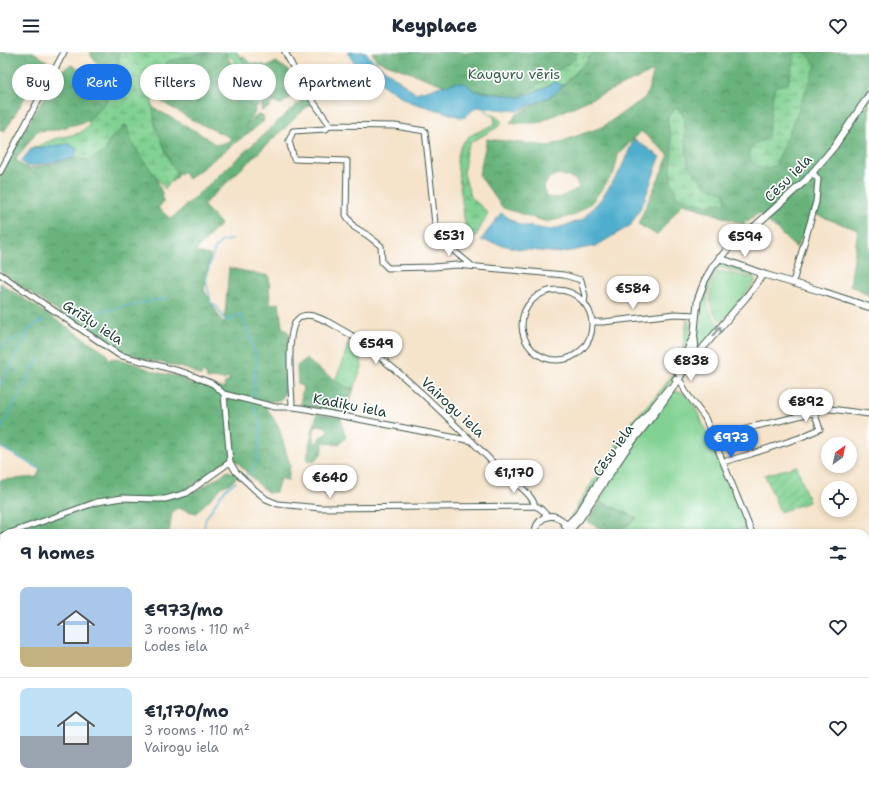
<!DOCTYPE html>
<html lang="en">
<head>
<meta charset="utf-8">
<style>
  :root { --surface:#fff; --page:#f2f2f3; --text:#1f2937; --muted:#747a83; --line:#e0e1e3; --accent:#1a73e8 }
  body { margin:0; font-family:"Shantell Sans",sans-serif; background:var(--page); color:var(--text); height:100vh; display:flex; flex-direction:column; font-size:15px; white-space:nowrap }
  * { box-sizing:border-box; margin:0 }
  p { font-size:13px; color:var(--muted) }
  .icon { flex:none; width:22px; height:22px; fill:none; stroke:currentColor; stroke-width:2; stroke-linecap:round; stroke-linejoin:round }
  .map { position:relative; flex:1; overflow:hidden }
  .panel { position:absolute; left:0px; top:477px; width:869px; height:256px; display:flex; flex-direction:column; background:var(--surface); border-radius:12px 12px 0 0; box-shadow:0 2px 6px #0003 }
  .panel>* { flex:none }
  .top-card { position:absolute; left:12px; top:12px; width:400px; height:36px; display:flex; gap:8px }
  .needle { width:26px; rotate:33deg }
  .buttons { position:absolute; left:821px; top:385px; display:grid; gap:8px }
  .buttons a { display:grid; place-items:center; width:36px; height:36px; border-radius:50%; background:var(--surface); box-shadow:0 2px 6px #0003; font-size:20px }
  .price { position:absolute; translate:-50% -34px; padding:0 9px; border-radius:14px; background:#fff; color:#222; font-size:13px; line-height:26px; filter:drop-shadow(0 1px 2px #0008) }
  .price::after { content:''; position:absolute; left:50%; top:24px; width:12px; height:9px; margin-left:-6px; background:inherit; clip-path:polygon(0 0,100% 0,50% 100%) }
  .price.on { background:var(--accent); color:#fff }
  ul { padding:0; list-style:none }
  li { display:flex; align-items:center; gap:12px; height:100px; padding:0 20px }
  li+li { border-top:1px solid var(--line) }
  li span { display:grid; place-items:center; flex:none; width:112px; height:80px; border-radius:8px; color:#555 }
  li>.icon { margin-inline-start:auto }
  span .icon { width:48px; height:48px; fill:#fffc; stroke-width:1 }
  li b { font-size:17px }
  h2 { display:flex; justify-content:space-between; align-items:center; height:48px; padding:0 20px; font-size:17px }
  .chip { padding:0 14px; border-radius:18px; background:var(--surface); box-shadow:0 2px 6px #0003; font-size:14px; line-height:36px }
  .chip.on { background:var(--accent); color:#fff }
  header { display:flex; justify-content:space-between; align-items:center; height:52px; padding:0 20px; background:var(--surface); font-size:18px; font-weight:800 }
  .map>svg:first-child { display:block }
  .grass { fill:#81d192; stroke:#508763 }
  .forest { fill:url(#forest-crowns); stroke:#447858; fill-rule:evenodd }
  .wetland { fill:url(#wetland-marsh); stroke:#508763 }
  .garden { fill:url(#garden-furrows); stroke:#508763 }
  .water { fill:#4faecd; stroke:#377680 }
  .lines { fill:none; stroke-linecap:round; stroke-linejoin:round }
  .stream { stroke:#4faecd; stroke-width:1.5 }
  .minor-casing { stroke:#3f564a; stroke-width:7 }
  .major-casing { stroke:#3f564a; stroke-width:8 }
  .minor { stroke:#fff; stroke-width:5 }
  .major { stroke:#fff; stroke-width:6 }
  .oneway { stroke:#8f9e9a }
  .labels { text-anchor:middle; stroke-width:3.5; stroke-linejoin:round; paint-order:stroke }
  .park-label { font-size:14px; fill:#38624c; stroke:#fff }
  .street-label { font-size:14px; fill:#1f3d34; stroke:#fff }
</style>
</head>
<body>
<header><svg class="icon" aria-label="menu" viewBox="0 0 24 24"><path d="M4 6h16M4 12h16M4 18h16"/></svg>Keyplace<svg class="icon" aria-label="heart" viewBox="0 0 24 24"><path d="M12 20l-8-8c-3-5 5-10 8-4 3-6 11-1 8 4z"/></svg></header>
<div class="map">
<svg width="869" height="733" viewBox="0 0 869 733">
  <defs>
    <pattern id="forest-crowns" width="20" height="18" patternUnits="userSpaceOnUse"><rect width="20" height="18" fill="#68b37c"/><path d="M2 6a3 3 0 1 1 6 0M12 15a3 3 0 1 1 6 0" fill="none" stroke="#559366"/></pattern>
    <pattern id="wetland-marsh" width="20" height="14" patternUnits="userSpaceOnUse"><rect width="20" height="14" fill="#81d192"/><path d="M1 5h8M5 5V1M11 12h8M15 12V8" fill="none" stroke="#69ab78"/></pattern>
    <pattern id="garden-furrows" width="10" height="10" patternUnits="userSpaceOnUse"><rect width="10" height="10" fill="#81d192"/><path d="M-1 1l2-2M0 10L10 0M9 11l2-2" fill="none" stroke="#69ab78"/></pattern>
  </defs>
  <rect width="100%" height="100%" fill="#fff"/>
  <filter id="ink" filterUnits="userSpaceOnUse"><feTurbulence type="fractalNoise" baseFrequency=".025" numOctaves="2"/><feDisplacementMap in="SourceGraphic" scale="8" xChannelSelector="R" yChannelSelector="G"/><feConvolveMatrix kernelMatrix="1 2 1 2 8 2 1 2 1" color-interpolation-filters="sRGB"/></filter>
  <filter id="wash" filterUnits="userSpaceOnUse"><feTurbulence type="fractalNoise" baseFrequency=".012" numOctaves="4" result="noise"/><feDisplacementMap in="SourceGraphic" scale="16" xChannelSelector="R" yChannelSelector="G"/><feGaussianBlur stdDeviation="0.9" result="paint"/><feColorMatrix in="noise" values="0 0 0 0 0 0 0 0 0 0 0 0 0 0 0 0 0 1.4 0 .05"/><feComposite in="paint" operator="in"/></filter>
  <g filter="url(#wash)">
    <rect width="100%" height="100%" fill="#f5e3ca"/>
    <path class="grass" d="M719,211h6l9,5 16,4 4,3v2l-39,-11z
      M714,216l3,1v2c-6,12 -14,28 -7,41 2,5 6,9 10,13l-23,27 -1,-13 4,-19 1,-17 8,-26z
      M719,220h5l31,7v3l-33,40c-18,-15 -13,-32 -3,-50z
      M687,267c5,4 3,11 2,17 -5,36 -28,58 -50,85 -9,12 -18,25 -28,37l-1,-1v-2c7,-11 14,-23 22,-33 17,-20 40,-39 48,-64 4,-13 5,-26 7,-39z
      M349,287l10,5 3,23 -8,21h-7l-12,-8 8,-18z
      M674,339l10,2 13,18 52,116 -29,6h-102l19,-15 -37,-17 33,-57z
      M607,407l3,2 -34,52 -7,6z
      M869,590v44l-2,-1v-3l-2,-1v-17z
      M528,729h140l3,4h-145z
      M780,729h79l-1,4h-77z"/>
    <path class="forest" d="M0,0h33l14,9 -43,71 -4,-2z
      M89,0h30l1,23 -11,-4 -5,-7 -6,2z
      M168,0h57l8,15 -2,13 -4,7 6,8 9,-1 14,12 -2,8 -9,11 13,-10h5l1,6 -76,58 -5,-8 -11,11 -6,-4 -25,-77 58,32 17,12 11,-3 4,-3 -2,-2 -37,-17 -46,-28 -11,-27z
      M372,0h205l-2,7 -55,38 -74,-11 -70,-26z
      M593,0h276v244l-19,-11 8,-55 -44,-16 -18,34 -37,-35 -16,11 -60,-21 -26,32 -19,-11 31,-69 -28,-24 -23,24 -4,18 -23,30 -16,12 -28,7 -44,-14 -24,-33 8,-36 62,7 53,-19 44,-30 8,-26 -117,52h-27l7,-9 38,-20 28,-29zM559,122l16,5 4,9 -20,10 -13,-1 -2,-10 5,-9z
      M242,4l9,7 18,3 7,-4 12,8 12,20 -20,15 -8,-3 -2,5 -9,4 2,-8 -9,-6 -16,-38z
      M71,13l20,9 20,14 -5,14 -18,19 -33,9 -18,1 -21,28 3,4 9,6 67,-15 16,-24 20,-9 13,26 18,46 1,10 -5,5 13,11 136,-124 5,7 -109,103 18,19 -26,28 15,3 -6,35 20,35 5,-57 40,8 1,29 9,-2 3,24 7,6 1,48 -9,19 -17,2 1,3 14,23 11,37 -2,16 -8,-3 -4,14 -8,1 -18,-17 -18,-20 -40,30 1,7 35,-22 11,4 -8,8 -8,3 -27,27 -19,-5 -5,4 -3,21h-165v190l-4,3v-246l37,-3 3,-8 -40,-22v-164l105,69 4,7 9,-1 41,15 22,4 11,8c9,-5 23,1 33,4l-1,-5 3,-2 3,-1 -2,-5 -3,4 -12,-2 -6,1 -1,-5 -4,-2 -1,4 -14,-7 -61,-15 -66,-41 -60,-42v-96l26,-48 36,-57z
      M306,307l14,11 27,18h7l-8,25 -46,-8 3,-18 -5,-3 -1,-18z
      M317,362l24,4 1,8 4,11c-9,12 -12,6 -23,5 0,9 -1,13 -9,19h-6c-2,-7 2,-9 1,-16zM317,373l7,1 4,4c-1,4 -4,5 -8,7l-2,4 -2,2 -3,-3 1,-10z
      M600,450l37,16 -21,14 -14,-2 -15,-9z
      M749,475l2,6h-30z
      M865,643l4,1v89h-11l1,-4h6z"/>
    <path class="wetland" d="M119,0h22v3l7,-3h71l-20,2 -31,7 -19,18 6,46 16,39 6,9 -12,16 -17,-23 -15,-22 -7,-19 -16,14 -6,13 -15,8 -15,-2 3,-9 -9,-5 -37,5 23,-10 26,-6 10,-9 -2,-3 18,-19 5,-13 -2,-18 11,4z
      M223,0h14l7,11 13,6 -5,19 12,15 -9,4 -3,-1 -5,-6 -6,-1 -6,-11 4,-13 -6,-16z
      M577,0h16l-10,13 -20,20 -9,-3 -10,6 -24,9 55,-38z
      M795,0h11l10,13 -40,100 -11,4 -13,-6 -3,-12 6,-7 13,-7 6,-50 14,-4 5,-17z
      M677,55l8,12v13l3,34 19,21 18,6 1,9 -18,4 -31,-9 -6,-16 1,-37 -5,-25z
      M490,62h4l8,7 -4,6 -27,15 -5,8 -2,23 6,23 18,17 -12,23h-4l-7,-11 -8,-64 4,-16 8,-9 26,-12 -1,-7z"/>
    <path class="garden" d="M797,414l12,36 -29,10 -15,-37z"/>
    <path class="water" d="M347,0h19l4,6 45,35 42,-11 8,1 10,8 45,6 24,-9 10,-6 9,3 -8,9 -37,17 -42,-4 -12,11 -54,-16 -23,-14 -32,-24z
      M634,87l26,18 -16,44 -13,24 -35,21 -36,7 -41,-4 -38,-9 20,-27 19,12 31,5 31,-10 19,-21 19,-28z
      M68,92l9,5 -3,9 -47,9 -6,-6 10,-12z"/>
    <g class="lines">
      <path class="stream" d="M483,56l7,6
        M232,188l-10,1 -6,6 -4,9 -6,24 5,23 6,4 8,13 6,1 3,-5 8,-1 13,38 2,10 -3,11v25
        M70,265l98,-19
        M0,297l39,-27 5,-1
        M0,333l28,-51
        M0,379l39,-74
        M0,395l40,22
        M246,423c4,-3 7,-5 9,-9 2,-5 6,-35 5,-41 0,-7 -6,-13 -6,-21
        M204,481l1,-13 15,-24 8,-9 8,-5
        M866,634l3,-33
        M865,641v4l4,3
        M0,700l4,-2
        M0,702l4,2
        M56,729l9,4
        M102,733l3,-4"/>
    </g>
  </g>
  <g filter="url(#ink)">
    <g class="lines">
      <g class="minor-casing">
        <path id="minor" d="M285,0l20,38 25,35 65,1 30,5 11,102 12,13 24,20
          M330,73l-4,4 -33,2 -4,10 5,18 53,2 -1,54 8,12 13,8 14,11 1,16 6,6 45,-1 24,-2 107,10 17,5 4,16 -1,7
          M0,120l64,-120
          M0,222l119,81 67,18 27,11 11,10 51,13h17l9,1 171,33
          M793,230l23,-80 2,-23 -6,-7
          M522 273a35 35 0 1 1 70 0a35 35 0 1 1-70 0Z
          M592,270h11l72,-8 21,1
          M675,327l7,4 3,8 20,27 47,115
          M224,342l6,68 6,10 18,17 12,10 12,5 42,4 215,-2c8,2 7,6 13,10
          M292,355c0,-18 -8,-78 7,-89 9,-7 23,1 31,5 7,4 14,8 21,12 6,4 12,9 17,13 11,8 21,17 31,25 36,31 70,65 103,99 10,9 30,21 33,34
          M823,356l46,6
          M710,380l23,1 23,-7 23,-5 35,-9 6,17 -21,9 -48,16 -28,8
          M10,481l87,-31 25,-4 35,1h8l22,-6 43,-31
          M0,485l4,-2
          M865,578l4,-15
          M865,636l4,1
          M729,729l2,4"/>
      </g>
      <g class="major-casing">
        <path id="major" d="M719,206l47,17 58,17 45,15
          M691,310l56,-66 10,-13 4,-7 5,-1
          M678,321l12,-29 4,-8
          M565,473l4,-2 9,-9 34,-53 17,-24 39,-48
          M535,481c1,-3 1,-7 3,-9 8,-13 23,-9 28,3
          M567,481l12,-13 46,-69 33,-42 21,-30 15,-28 1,-7 -1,-8 2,-21 2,-16 7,-19 8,-14 19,-22 23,-18 51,-46 28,-33 35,-52
          M0,730l6,3
          M441,733l1,-4
          M463,733l1,-4"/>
      </g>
      <use href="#minor" class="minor"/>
      <use href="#major" class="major"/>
    </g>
    <defs><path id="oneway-shaft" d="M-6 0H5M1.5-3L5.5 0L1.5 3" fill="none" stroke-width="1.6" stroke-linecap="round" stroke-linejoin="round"/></defs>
    <use class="oneway" href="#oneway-shaft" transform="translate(717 279) rotate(-50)"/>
  </g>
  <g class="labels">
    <g class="park-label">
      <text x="514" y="27">Kauguru vēris</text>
    </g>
    <g class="street-label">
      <text transform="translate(788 126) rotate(-45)" y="5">Cēsu iela</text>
      <text transform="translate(93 270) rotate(33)" y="5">Grīšļu iela</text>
      <text transform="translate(350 353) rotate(11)" y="5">Kadiķu iela</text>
      <text transform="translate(453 355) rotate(43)" y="5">Vairogu iela</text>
      <text transform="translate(613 398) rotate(-55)" y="5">Cēsu iela</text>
    </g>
  </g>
</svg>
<div class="buttons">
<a><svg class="needle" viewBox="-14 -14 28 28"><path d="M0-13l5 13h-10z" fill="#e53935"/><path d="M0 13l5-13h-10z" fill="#747a83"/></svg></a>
<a><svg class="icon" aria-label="locate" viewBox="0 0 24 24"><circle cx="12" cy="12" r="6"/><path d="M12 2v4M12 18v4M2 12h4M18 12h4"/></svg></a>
</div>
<b class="price" style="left:449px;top:205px">€531</b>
<b class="price" style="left:745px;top:206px">€594</b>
<b class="price" style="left:633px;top:258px">€584</b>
<b class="price" style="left:376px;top:313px">€549</b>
<b class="price" style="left:691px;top:330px">€838</b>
<b class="price" style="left:806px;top:371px">€892</b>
<b class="price on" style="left:731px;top:407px">€973</b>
<b class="price" style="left:514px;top:442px">€1,170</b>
<b class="price" style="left:330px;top:447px">€640</b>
<div class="top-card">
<a class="chip">Buy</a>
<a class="chip on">Rent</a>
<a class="chip">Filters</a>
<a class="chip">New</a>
<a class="chip">Apartment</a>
</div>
<section class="panel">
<h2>9 homes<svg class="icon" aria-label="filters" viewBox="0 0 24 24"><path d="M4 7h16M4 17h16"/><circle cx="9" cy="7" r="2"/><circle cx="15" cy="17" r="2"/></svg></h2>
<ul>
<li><span style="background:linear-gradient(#a9c7e8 75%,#c2b280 0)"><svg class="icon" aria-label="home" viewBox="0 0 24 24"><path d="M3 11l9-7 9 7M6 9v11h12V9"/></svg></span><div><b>€973/mo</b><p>3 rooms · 110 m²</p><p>Lodes iela</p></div><svg class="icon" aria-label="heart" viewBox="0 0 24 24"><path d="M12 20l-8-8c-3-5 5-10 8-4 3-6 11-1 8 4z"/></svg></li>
<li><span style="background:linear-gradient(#bfe0f5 60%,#9aa5b1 0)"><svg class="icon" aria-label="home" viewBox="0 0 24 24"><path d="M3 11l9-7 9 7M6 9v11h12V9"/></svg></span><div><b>€1,170/mo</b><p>3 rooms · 110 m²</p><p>Vairogu iela</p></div><svg class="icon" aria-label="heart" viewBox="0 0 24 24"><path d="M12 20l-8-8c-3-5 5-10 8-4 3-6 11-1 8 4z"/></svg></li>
</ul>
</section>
</div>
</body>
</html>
